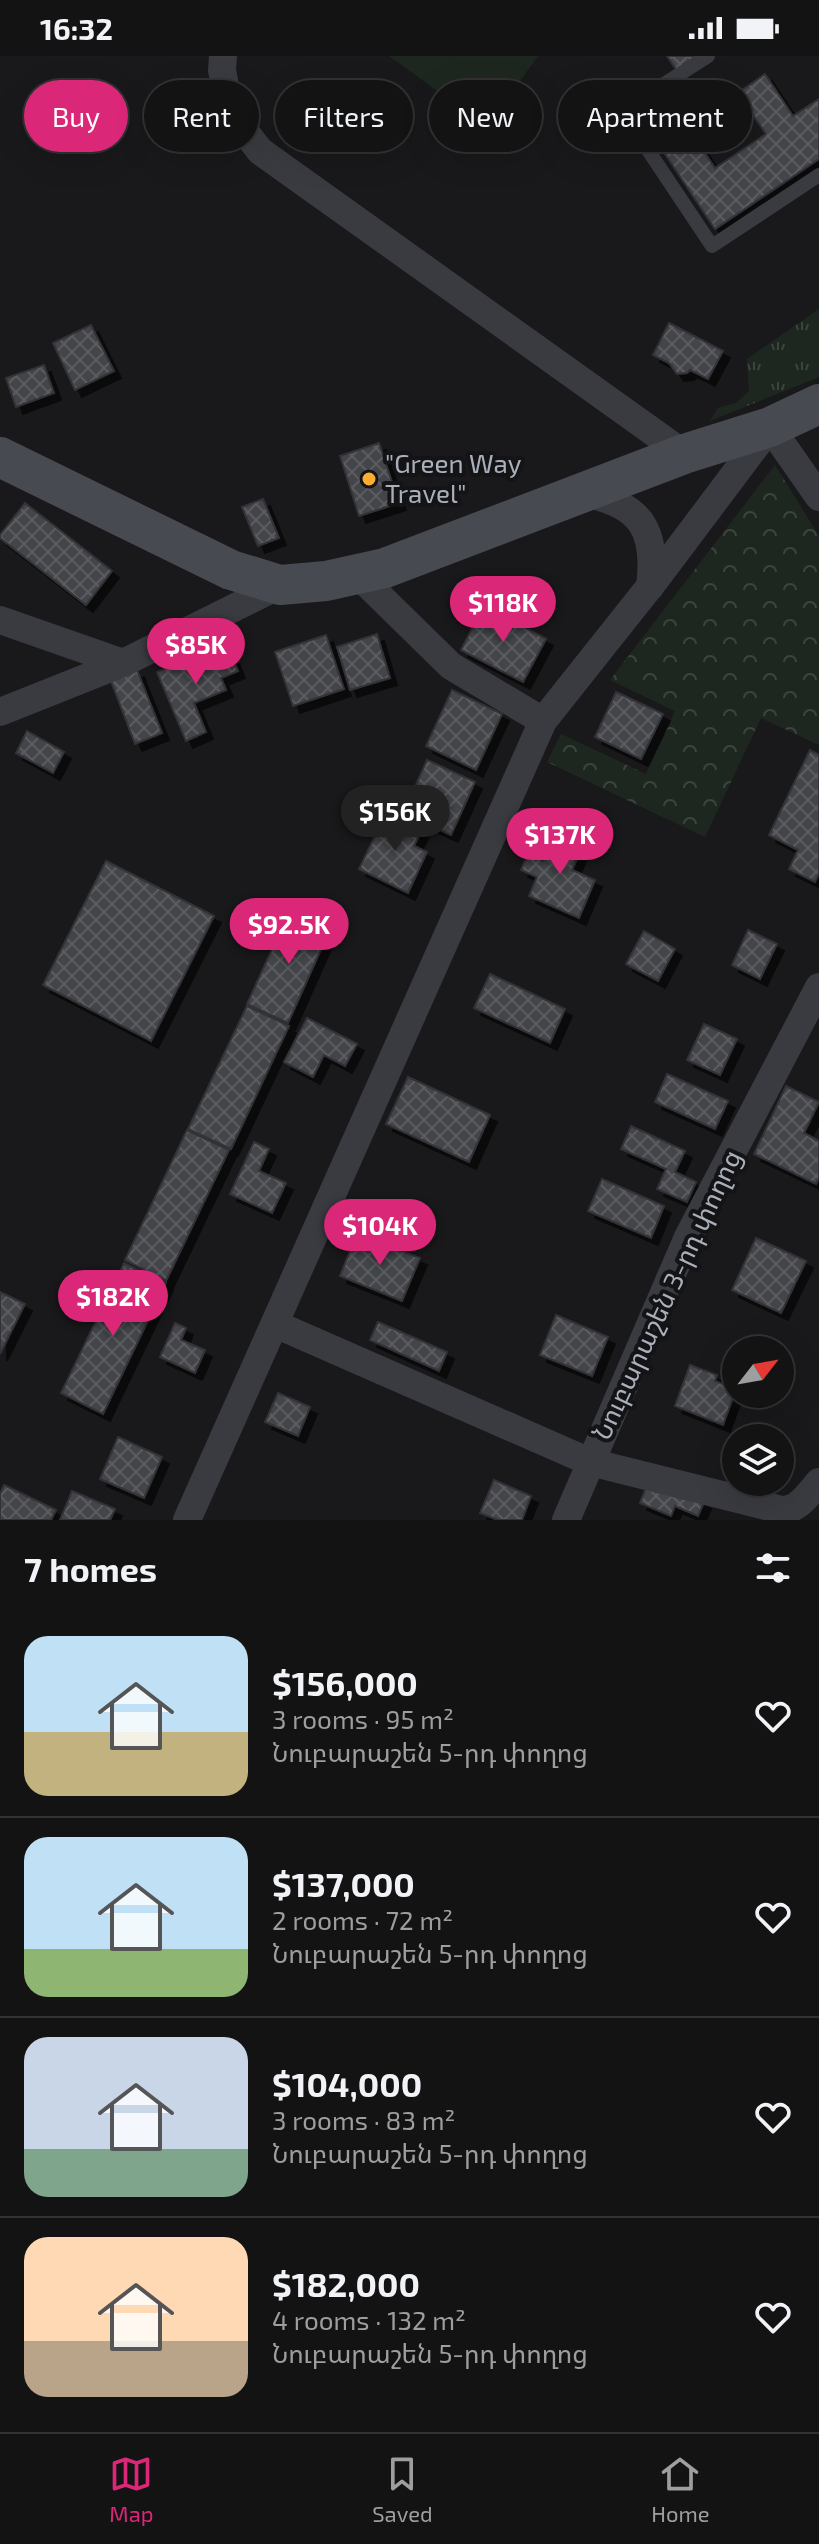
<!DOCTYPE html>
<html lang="en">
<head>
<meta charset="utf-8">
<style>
  :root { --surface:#131314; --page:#202022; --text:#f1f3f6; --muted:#9d9ea0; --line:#323234; --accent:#db2777 }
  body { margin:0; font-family:"Exo 2","Noto Sans Armenian",sans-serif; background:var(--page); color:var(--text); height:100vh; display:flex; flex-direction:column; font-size:30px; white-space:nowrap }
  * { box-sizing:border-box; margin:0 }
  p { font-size:26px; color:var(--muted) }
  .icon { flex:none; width:44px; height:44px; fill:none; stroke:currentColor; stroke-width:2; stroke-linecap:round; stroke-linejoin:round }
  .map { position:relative; height:1464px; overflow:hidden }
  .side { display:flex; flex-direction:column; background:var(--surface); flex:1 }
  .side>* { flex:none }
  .hud { position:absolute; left:24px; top:24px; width:772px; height:72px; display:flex; gap:16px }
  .needle { width:52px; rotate:59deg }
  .buttons { position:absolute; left:722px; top:1280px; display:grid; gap:16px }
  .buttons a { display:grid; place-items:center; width:72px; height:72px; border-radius:50%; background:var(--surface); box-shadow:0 8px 32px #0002,0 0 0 2px var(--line); font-size:40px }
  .price { position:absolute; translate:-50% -68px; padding:0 18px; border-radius:28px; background:var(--accent); color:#fff; font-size:26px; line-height:52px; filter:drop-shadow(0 2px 4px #0008) }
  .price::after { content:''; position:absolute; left:50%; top:48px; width:24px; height:18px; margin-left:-12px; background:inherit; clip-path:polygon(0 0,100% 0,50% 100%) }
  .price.active { background:#222; color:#fff }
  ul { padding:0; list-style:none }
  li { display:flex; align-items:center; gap:24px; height:200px; padding:0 24px }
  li+li { border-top:2px solid var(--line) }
  li span { display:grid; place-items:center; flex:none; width:224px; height:160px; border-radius:24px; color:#555 }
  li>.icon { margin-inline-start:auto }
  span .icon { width:96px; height:96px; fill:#fffc; stroke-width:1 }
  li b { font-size:34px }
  h2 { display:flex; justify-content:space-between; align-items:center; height:96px; padding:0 24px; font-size:34px }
  .pill { padding:0 28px; border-radius:36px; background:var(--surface); box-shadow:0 8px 32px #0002,0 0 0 2px var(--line); font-size:28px; line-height:72px }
  .pill.active { background:var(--accent); color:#fff }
  .status { display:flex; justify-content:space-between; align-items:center; height:56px; padding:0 40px; background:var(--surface); direction:ltr }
  .status svg { height:22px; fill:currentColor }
  .dock { display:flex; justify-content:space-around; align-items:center; height:112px; border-top:2px solid var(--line); background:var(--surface); font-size:22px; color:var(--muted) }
  .dock a { display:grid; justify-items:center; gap:4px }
  .dock .active { color:var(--accent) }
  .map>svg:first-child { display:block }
  .grass { fill:url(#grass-tufts) }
  .forest { fill:url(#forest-crowns) }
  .garden { fill:#1e271f }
  .building { fill:url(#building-cross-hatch); stroke:#333337; stroke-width:2; filter:url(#shadow) }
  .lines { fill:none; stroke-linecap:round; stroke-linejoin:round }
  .service { stroke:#393b40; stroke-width:14 }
  .minor { stroke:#393b40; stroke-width:28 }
  .secondary { stroke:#474a50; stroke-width:40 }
  .poi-dot { fill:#fbad31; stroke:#141416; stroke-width:3 }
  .labels { text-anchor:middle; stroke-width:8; stroke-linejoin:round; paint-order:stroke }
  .poi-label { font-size:26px; fill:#aab0bb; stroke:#141416; text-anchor:start }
  .street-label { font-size:26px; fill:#aab0bb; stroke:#141416 }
</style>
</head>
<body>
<div class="status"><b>16:32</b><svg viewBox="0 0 49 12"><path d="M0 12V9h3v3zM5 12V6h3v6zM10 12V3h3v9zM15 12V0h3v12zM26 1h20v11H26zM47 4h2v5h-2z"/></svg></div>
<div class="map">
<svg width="819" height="1464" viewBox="0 0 819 1464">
  <defs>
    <pattern id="grass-tufts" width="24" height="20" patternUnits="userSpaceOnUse" patternTransform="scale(2)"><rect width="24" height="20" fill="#1e271f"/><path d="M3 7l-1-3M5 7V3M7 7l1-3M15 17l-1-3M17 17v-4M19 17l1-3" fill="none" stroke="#3c443e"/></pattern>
    <pattern id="forest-crowns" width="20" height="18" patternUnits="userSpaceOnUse" patternTransform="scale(2)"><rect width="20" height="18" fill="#1e271f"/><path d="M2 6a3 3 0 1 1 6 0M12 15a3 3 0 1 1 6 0" fill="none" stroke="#3c443e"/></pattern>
    <pattern id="building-cross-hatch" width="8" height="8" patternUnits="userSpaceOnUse" patternTransform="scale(2)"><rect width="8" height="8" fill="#434448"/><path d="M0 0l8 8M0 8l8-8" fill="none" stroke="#5b5c60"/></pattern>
    <filter id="shadow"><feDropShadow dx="7" dy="7" stdDeviation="0" flood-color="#0009"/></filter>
  </defs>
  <rect width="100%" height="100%" fill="#19191b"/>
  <path class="grass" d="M819,253v68l-109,44 8,-13 18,-5 13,-12 -2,-32z"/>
  <path class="forest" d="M775,409l44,71v209l-58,-27 -56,119 -158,-75 14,-28 85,40 29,-63 -65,-31z"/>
  <path class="garden" d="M389,0h149l-51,71z"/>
  <path class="building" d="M667,0h30l-20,15z
    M765,18l28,42 26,-17v60l-104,70 -56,-84 28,-19 28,42 51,-34 -28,-41z
    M669,267l54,28 -15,28 -18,-9 -3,3 -10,1 -8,-11 -16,-8z
    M91,269l23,46 -39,19 -22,-47z
    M44,309l10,28 -38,14 -10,-29z
    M379,387l20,60 -40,13 -19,-60z
    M263,443l16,39 -21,8 -16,-39z
    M25,447l87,68 -26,34 -86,-67v-3z
    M484,549l62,34 -23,43 -62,-32z
    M377,578l13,44 -40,12 -13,-43z
    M326,579l18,54 -51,17 -18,-54z
    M226,587l12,28 -17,7 5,12 -32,13 12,29 -20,9 -29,-69z
    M137,614l25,63 -27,11 -24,-63z
    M452,634l50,24 -26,56 -50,-24z
    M616,636l47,22 -22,45 -46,-22z
    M27,675l37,21 -11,21 -37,-20z
    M810,694l9,5v118l-4,9 -26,-13 9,-19 -29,-15z
    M427,704l48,22 -24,53 -37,-17 7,-15 -11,-5z
    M387,755l36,17 -9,18 13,6 -19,41 -49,-24z
    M555,775l29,12 -12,27 23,10 -16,38 -50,-22 8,-19 -16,-7 7,-16 15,7z
    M106,805l108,55 -63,125 -108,-56z
    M291,852l40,19 -43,96 -41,-19z
    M748,874l29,14 -17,35 -28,-14z
    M644,875l31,18 -17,32 -32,-17z
    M490,918l75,35 -15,34 -76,-35z
    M247,950l42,20 -58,123 -43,-20z
    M307,962l50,26 -12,22 -21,-11 -11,22 -29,-15z
    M704,968l33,15 -17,36 -33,-15z
    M667,1018l61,27 -13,28 -60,-27z
    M408,1021l82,38 -21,47 -83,-38z
    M786,1030l33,16 -15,31 15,8v37l-3,6 -62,-30z
    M631,1070l54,25 -10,21 21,10 -9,20 -30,-13 9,-20 -45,-20z
    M187,1074l42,20 -63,131 -41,-21z
    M254,1086l15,7 -10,22 27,12 -14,30 -42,-19z
    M602,1123l62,27 -13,32 -63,-27z
    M357,1177l63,25 -18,43 -62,-25z
    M756,1182l50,23 -25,52 -49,-23z
    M124,1207l42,20 -63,131 -42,-21z
    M0,1236l25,12 -25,50z
    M556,1259l52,22 -16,39 -52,-21z
    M378,1266l69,30 -8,19 -69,-31z
    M175,1267l11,5 -5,12 24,10 -10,23 -35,-16z
    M690,1309l27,10 -2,6 21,8 -13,36 -48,-19z
    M278,1337l32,14 -12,29 -33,-14z
    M118,1381l44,20 -18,41 -44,-19z
    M650,1422l54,24 -6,14 -23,-10 -4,10 -31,-13z
    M494,1424l37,16 -9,24h-24l-18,-7z
    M4,1429l52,25 -5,10h-51v-26z
    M72,1435l43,18 -5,11h-50z"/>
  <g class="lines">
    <path class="service" d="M708,0l-86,55 90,135 107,-71"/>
    <path class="minor" d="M223,0l-1,14 8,42 30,39 424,303
      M584,437c58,12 73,37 66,94
      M357,518l94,92 92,55
      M0,564l123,43
      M0,656l123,-49 157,-78
      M275,1268l315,138 192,48c17,0 27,-17 37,-28
      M187,1464l356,-799 112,-141 115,-153 49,70
      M566,1464l122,-283 131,-250"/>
    <path class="secondary" d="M0,401l231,113 49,15 46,-4 59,-13 299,-114 86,-27 49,-23"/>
  </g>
  <circle class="poi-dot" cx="369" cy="423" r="8"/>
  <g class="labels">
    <g class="poi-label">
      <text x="385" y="417">"Green Way<tspan x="385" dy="30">Travel"</tspan></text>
    </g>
    <g class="street-label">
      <text transform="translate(667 1239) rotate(-65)" y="9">Նուբարաշեն 3-րդ փողոց</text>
    </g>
  </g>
</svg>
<div class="buttons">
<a><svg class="needle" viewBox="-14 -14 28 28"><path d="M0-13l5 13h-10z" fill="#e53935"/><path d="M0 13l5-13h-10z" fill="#9d9ea0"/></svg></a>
<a><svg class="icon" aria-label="layers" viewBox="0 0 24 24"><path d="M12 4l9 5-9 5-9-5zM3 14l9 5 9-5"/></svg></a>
</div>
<b class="price" style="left:503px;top:588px">$118K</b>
<b class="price" style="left:196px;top:630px">$85K</b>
<b class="price active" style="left:395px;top:797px">$156K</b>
<b class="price" style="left:560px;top:820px">$137K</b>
<b class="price" style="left:289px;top:910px">$92.5K</b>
<b class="price" style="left:380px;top:1211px">$104K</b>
<b class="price" style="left:113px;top:1282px">$182K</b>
<div class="hud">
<a class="pill active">Buy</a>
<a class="pill">Rent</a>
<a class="pill">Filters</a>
<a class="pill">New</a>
<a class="pill">Apartment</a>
</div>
</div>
<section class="side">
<h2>7 homes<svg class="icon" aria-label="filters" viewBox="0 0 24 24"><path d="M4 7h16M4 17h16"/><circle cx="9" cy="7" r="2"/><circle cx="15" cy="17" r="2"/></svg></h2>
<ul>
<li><span style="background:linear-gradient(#bfe0f5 60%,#c2b280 0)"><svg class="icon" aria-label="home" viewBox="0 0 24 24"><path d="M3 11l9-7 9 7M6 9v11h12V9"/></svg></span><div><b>$156,000</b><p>3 rooms · 95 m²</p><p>Նուբարաշեն 5-րդ փողոց</p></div><svg class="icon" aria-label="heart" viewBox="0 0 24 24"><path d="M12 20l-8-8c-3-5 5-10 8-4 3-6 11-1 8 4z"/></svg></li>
<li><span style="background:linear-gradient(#bfe0f5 70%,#8fb573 0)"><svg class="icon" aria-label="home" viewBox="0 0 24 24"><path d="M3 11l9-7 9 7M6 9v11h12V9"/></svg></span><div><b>$137,000</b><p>2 rooms · 72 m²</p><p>Նուբարաշեն 5-րդ փողոց</p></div><svg class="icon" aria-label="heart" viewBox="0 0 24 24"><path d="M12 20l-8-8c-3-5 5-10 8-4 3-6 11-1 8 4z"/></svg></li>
<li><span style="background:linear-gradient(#c9d6e8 70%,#7fa58c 0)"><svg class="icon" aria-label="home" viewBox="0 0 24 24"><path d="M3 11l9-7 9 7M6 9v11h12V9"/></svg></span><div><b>$104,000</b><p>3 rooms · 83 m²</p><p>Նուբարաշեն 5-րդ փողոց</p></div><svg class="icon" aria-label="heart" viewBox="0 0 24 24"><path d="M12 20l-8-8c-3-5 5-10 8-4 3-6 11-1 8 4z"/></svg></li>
<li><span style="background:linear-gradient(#ffd9b3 65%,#b9a48a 0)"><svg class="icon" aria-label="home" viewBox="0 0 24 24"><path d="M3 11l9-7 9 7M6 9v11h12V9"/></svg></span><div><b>$182,000</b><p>4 rooms · 132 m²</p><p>Նուբարաշեն 5-րդ փողոց</p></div><svg class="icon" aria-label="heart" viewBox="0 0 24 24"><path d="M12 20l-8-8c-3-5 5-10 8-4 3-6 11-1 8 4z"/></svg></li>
</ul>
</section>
<nav class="dock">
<a class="active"><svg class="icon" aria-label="map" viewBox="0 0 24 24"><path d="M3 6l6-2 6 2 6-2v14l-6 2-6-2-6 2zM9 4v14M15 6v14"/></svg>Map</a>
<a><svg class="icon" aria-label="saved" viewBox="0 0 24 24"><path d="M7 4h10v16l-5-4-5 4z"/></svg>Saved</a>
<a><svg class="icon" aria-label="home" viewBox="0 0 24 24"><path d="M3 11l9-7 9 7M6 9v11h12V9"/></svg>Home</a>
</nav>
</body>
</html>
